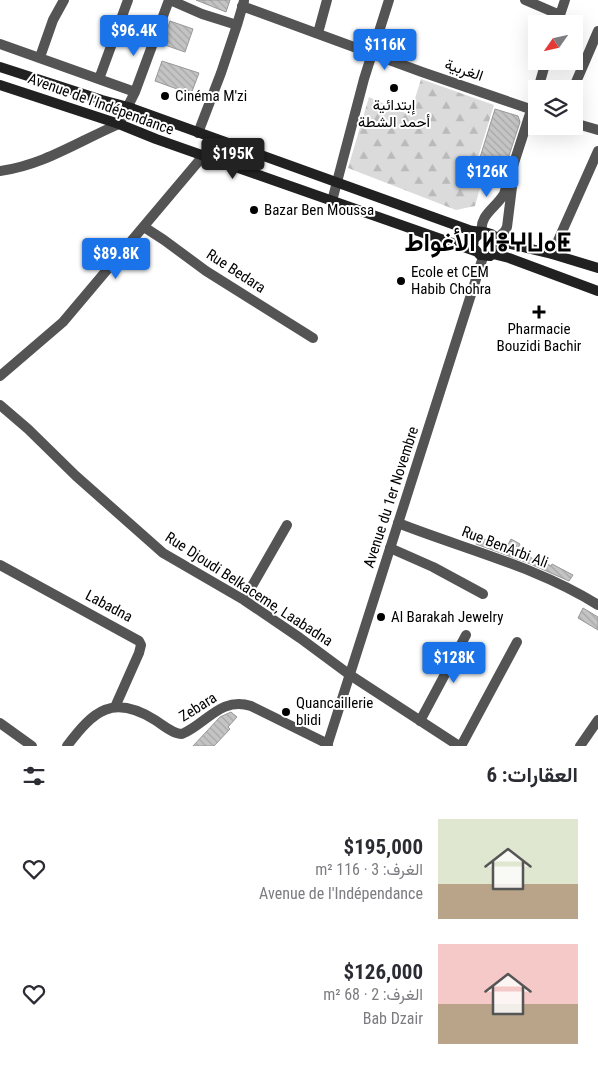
<!DOCTYPE html>
<html lang="ar">
<head>
<meta charset="utf-8">
<style>
  :root { --surface:#fff; --page:#f2f2f3; --text:#2b2b33; --muted:#7c7c81; --accent:#1a73e8 }
  body { margin:0; font-family:"Roboto Condensed",Vazirmatn,"Noto Sans Tifinagh",sans-serif; background:var(--page); color:var(--text); direction:rtl; height:100vh; display:flex; flex-direction:column; font-size:19px; white-space:nowrap }
  * { box-sizing:border-box; margin:0 }
  p { font-size:16px; color:var(--muted) }
  .icon { flex:none; width:28px; height:28px; fill:none; stroke:currentColor; stroke-width:2; stroke-linecap:round; stroke-linejoin:round }
  .map { position:relative; height:746px; overflow:hidden; direction:ltr }
  .panel { display:flex; flex-direction:column; background:var(--surface); flex:1 }
  .panel>* { flex:none }
  .needle { width:32px; rotate:236deg }
  .fabs { position:absolute; left:528px; top:15px; display:grid; gap:10px }
  .fabs a { display:grid; place-items:center; width:55px; height:55px; border-radius:0px; background:var(--surface); box-shadow:0 5px 20px #0002; font-size:25px }
  .price { position:absolute; translate:-50% -42px; padding:0 11px; border-radius:5px; background:var(--accent); color:#fff; font-size:16px; line-height:32px; filter:drop-shadow(0 1px 2px #0008) }
  .price::after { content:''; position:absolute; left:50%; top:30px; width:15px; height:11px; margin-left:-8px; background:inherit; clip-path:polygon(0 0,100% 0,50% 100%) }
  .price.selected { background:#222; color:#fff }
  ul { padding:0; list-style:none }
  li { display:flex; align-items:center; gap:15px; height:125px; padding:0 20px }
  li span { display:grid; place-items:center; flex:none; width:140px; height:100px; border-radius:0px; color:#555 }
  li>.icon { margin-inline-start:auto }
  span .icon { width:60px; height:60px; fill:#fffc; stroke-width:1 }
  li b { font-size:21px }
  h2 { display:flex; justify-content:space-between; align-items:center; height:60px; padding:0 20px; font-size:21px }
  .map>svg:first-child { display:block }
  .forest { fill:url(#forest-firs) }
  .building { fill:url(#building-back-hatch); stroke:#989898 }
  .lines { fill:none; stroke-linecap:round; stroke-linejoin:round }
  .minor { stroke:#545454; stroke-width:10 }
  .tertiary { stroke:#545454; stroke-width:10 }
  .secondary { stroke:#212121; stroke-width:10 }
  .poi-dot { fill:#000; stroke:#fff; stroke-width:2 }
  .labels { text-anchor:middle; stroke-width:4; stroke-linejoin:round; paint-order:stroke }
  .street-label { font-size:15px; fill:#000; stroke:#fff }
  .poi-label { font-size:15px; fill:#000; stroke:#fff; text-anchor:start }
  .town-label { font-size:25px; font-weight:bold; fill:#000; stroke:#fff }
</style>
</head>
<body>
<div class="map">
<svg width="598" height="746" viewBox="0 0 598 746">
  <defs>
    <pattern id="forest-firs" width="22" height="20" patternUnits="userSpaceOnUse" patternTransform="scale(1.25)"><rect width="22" height="20" fill="#dbdbdb"/><path d="M5 1l3.5 6h-7zM16 11l3.5 6h-7z" fill="#bababa"/></pattern>
    <pattern id="building-back-hatch" width="6" height="6" patternUnits="userSpaceOnUse" patternTransform="scale(1.25)"><rect width="6" height="6" fill="#c4c4c4"/><path d="M-1 5l2 2M0 0l6 6M5-1l2 2" fill="none" stroke="#a7a7a7"/></pattern>
  </defs>
  <rect width="100%" height="100%" fill="#fff"/>
  <path class="forest" d="M421,79l73,26 -22,72 9,7 -6,22 -19,4 -108,-42 21,-71 41,18z"/>
  <path class="building" d="M196,0h34l-4,12z
    M170,21l23,8 -8,23 -23,-8z
    M162,61l37,12 -8,21 -36,-13z
    M495,109l23,7 2,6 -16,49 -6,3 -20,-10z
    M480,536l8,5 1,-3 17,10 5,-9 9,5 -3,6 22,12 1,-2 11,6 1,-2 21,11 -4,6 -41,-18 -52,-19z
    M583,608l15,9v13l-20,-12z
    M231,712l6,5 -9,10 2,2 -16,17h-21l27,-29z"/>
  <g class="lines">
    <path class="minor" d="M170,0l32,14 35,11 7,-24
      M525,0l35,15
      M242,6l180,66 114,39
      M318,33l9,-33
      M0,44l135,48
      M40,57l13,-37 11,-20
      M99,79l29,-79
      M573,89l25,-58
      M574,123l24,7
      M198,133l23,-60 16,-48
      M0,171c44,-6 79,-30 119,-47l16,-32 34,-92
      M332,201l32,-122 25,-79
      M144,227l20,13 42,31 107,67
      M552,254l46,-103
      M0,376l63,-54 140,-166
      M0,405l28,24 48,47 87,77 81,47 56,38 50,37 109,71
      M398,523c66,26 140,44 200,82
      M390,548l43,19 50,27
      M0,565l139,76 2,4 -2,8 -24,54
      M244,600l43,-75
      M420,721l46,-86
      M0,723l32,23
      M67,746c27,-36 46,-52 88,-26 8,5 18,14 27,14 24,-10 39,-38 69,-28l77,38
      M461,746l56,-104
      M580,746l18,-26"/>
    <path class="tertiary" d="M557,24l8,-24
      M538,89l8,-28
      M482,232c-3,-17 14,-24 22,-38l32,-99
      M497,239l8,-8 2,-4 6,-48
      M327,746l156,-489"/>
    <path class="secondary" d="M0,67l102,33 26,7 341,123c12,3 27,-1 29,15l-2,7 -6,4 -10,-1 -7,-8 1,-8 6,-6
      M0,85l119,39 37,15 319,112
      M498,241l54,13 46,14
      M493,254l16,4 89,33"/>
  </g>
  <g class="poi-dot">
    <circle cx="394" cy="88" r="5"/>
    <circle cx="165" cy="96" r="5"/>
    <circle cx="254" cy="210" r="5"/>
    <circle cx="401" cy="281" r="5"/>
    <path d="M536.5 304.5h5v5h5v5h-5v5h-5v-5h-5v-5h5z"/>
    <circle cx="381" cy="617" r="5"/>
    <circle cx="286" cy="712" r="5"/>
  </g>
  <g class="labels">
    <g class="street-label">
      <text transform="translate(464 70) rotate(19)" y="5">الغربية</text>
      <text transform="translate(101 104) rotate(20)" y="5">Avenue de l'Indépendance</text>
      <text transform="translate(236 271) rotate(33)" y="5">Rue Bedara</text>
      <text transform="translate(391 497) rotate(-72)" y="5">Avenue du 1er Novembre</text>
      <text transform="translate(505 547) rotate(21)" y="5">Rue BenArbi Ali</text>
      <text transform="translate(249 589) rotate(33)" y="5">Rue Djoudi Belkaceme, Laabadna</text>
      <text transform="translate(109 606) rotate(28)" y="5">Labadna</text>
      <text transform="translate(198 707) rotate(-32)" y="5">Zebara</text>
    </g>
    <g class="poi-label">
      <text x="175" y="101">Cinéma M'zi</text>
      <text x="394" y="110" text-anchor="middle">إبتدائية<tspan x="394" dy="17">أحمد الشطة</tspan></text>
      <text x="264" y="215">Bazar Ben Moussa</text>
      <text x="411" y="277">Ecole et CEM<tspan x="411" dy="17">Habib Chohra</tspan></text>
      <text x="539" y="334" text-anchor="middle">Pharmacie<tspan x="539" dy="17">Bouzidi Bachir</tspan></text>
      <text x="391" y="622">Al Barakah Jewelry</text>
      <text x="296" y="708">Quancaillerie<tspan x="296" dy="17">blidi</tspan></text>
    </g>
    <g class="town-label">
      <text x="488" y="251">الأغواط ⵍⴻⵖⵡⴰⵟ</text>
    </g>
  </g>
</svg>
<div class="fabs">
<a><svg class="needle" viewBox="-14 -14 28 28"><path d="M0-13l5 13h-10z" fill="#e53935"/><path d="M0 13l5-13h-10z" fill="#7c7c81"/></svg></a>
<a><svg class="icon" aria-label="layers" viewBox="0 0 24 24"><path d="M12 4l9 5-9 5-9-5zM3 14l9 5 9-5"/></svg></a>
</div>
<b class="price" style="left:134px;top:57px">$96.4K</b>
<b class="price" style="left:385px;top:71px">$116K</b>
<b class="price selected" style="left:233px;top:180px">$195K</b>
<b class="price" style="left:487px;top:198px">$126K</b>
<b class="price" style="left:116px;top:280px">$89.8K</b>
<b class="price" style="left:454px;top:684px">$128K</b>
</div>
<section class="panel">
<h2>العقارات: 6<svg class="icon" aria-label="filters" viewBox="0 0 24 24"><path d="M4 7h16M4 17h16"/><circle cx="9" cy="7" r="2"/><circle cx="15" cy="17" r="2"/></svg></h2>
<ul>
<li><span style="background:linear-gradient(#dfe7d0 65%,#b9a48a 0)"><svg class="icon" aria-label="home" viewBox="0 0 24 24"><path d="M3 11l9-7 9 7M6 9v11h12V9"/></svg></span><div><b>$195,000</b><p>الغرف: 3 · 116 m²</p><p>Avenue de l'Indépendance</p></div><svg class="icon" aria-label="heart" viewBox="0 0 24 24"><path d="M12 20l-8-8c-3-5 5-10 8-4 3-6 11-1 8 4z"/></svg></li>
<li><span style="background:linear-gradient(#f6c9c9 60%,#b9a48a 0)"><svg class="icon" aria-label="home" viewBox="0 0 24 24"><path d="M3 11l9-7 9 7M6 9v11h12V9"/></svg></span><div><b>$126,000</b><p>الغرف: 2 · 68 m²</p><p>Bab Dzair</p></div><svg class="icon" aria-label="heart" viewBox="0 0 24 24"><path d="M12 20l-8-8c-3-5 5-10 8-4 3-6 11-1 8 4z"/></svg></li>
</ul>
</section>
</body>
</html>
